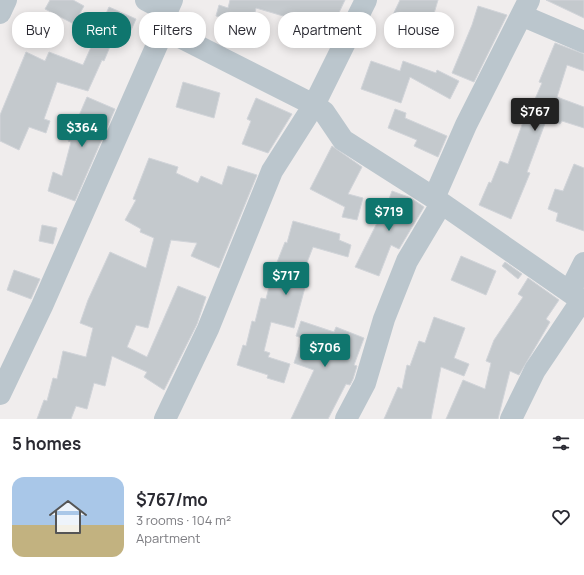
<!DOCTYPE html>
<html lang="en">
<head>
<meta charset="utf-8">
<style>
  :root { --surface:#fff; --page:#f7f7f7; --text:#2b2b33; --muted:#7c7c81; --line:#e1e1e2; --accent:#0f766e }
  body { margin:0; font-family:Manrope,sans-serif; background:var(--page); color:var(--text); height:100vh; display:flex; flex-direction:column; font-size:15px; white-space:nowrap }
  * { box-sizing:border-box; margin:0 }
  p { font-size:13px; color:var(--muted) }
  .icon { flex:none; width:22px; height:22px; fill:none; stroke:currentColor; stroke-width:2; stroke-linecap:round; stroke-linejoin:round }
  .map { position:relative; height:419px; overflow:hidden }
  .sheet { display:flex; flex-direction:column; background:var(--surface); flex:1 }
  .sheet>* { flex:none }
  .banner { position:absolute; left:12px; top:12px; width:560px; height:36px; display:flex; gap:8px }
  .price { position:absolute; translate:-50% -34px; padding:0 9px; border-radius:4px; background:var(--accent); color:#fff; font-size:13px; line-height:26px; filter:drop-shadow(0 1px 2px #0008) }
  .price::after { content:''; position:absolute; left:50%; top:24px; width:12px; height:9px; margin-left:-6px; background:inherit; clip-path:polygon(0 0,100% 0,50% 100%) }
  .price.selected { background:#222; color:#fff }
  ul { padding:0; list-style:none }
  li { display:flex; align-items:center; gap:12px; height:100px; padding:0 12px }
  li+li { border-top:1px solid var(--line) }
  li span { display:grid; place-items:center; flex:none; width:112px; height:80px; border-radius:12px; color:#555 }
  li>.icon { margin-inline-start:auto }
  span .icon { width:48px; height:48px; fill:#fffc; stroke-width:1 }
  li b { font-size:17px }
  h2 { display:flex; justify-content:space-between; align-items:center; height:48px; padding:0 12px; font-size:17px }
  .tag { padding:0 14px; border-radius:16px; background:var(--surface); box-shadow:0 2px 10px #0003; font-size:14px; line-height:36px }
  .tag.selected { background:var(--accent); color:#fff }
  .map>svg:first-child { display:block }
  .building { fill:#c4c9cd; stroke:#d1d4d9 }
  .lines { fill:none; stroke-linecap:round; stroke-linejoin:round }
  .minor { stroke:#bbc6cd; stroke-width:22 }
</style>
</head>
<body>
<div class="map">
<svg width="584" height="419" viewBox="0 0 584 419">
  <rect width="100%" height="100%" fill="#f0eded"/>
  <path class="building" d="M50,0h23l11,6 -10,18 -29,-15z
    M230,0h115l-9,19 -5,-2 -10,28 -36,-12 5,-15 -34,-10 -4,18 -36,-10 3,-11 9,3z
    M400,0h38l-5,17 7,3 -9,20 -41,-19z
    M546,0h38v18z
    M478,6l29,9 -33,67 -22,-9 20,-48z
    M109,7l27,12 -8,18 -12,-5 -12,29 -2,-1 -14,31 -31,-9 -13,37 6,2 -4,12 -17,-6 -10,23 -19,-9v-26l26,-63 19,9 4,-9 34,13z
    M555,43l29,11v17l-17,-6 -10,32 27,10v21l-22,-7 -2,3 -13,-6 -20,54 3,1 -19,46 -32,-14 10,-23 2,1 9,-22 8,3 15,-42h2l17,-39 -3,-1z
    M371,61l29,10 3,-10 33,12 1,-3 22,11 -9,18 -40,-22 -9,26 -40,-14z
    M183,82l37,11 -6,25 -38,-11z
    M87,97l28,12 -40,92 -27,-10 5,-19 9,4 9,-34 -3,-1z
    M256,98l36,16 -24,39 -26,-9 9,-23 -4,-2z
    M395,109l11,4 -1,5 42,18 -9,21 -24,-11 3,-6 -29,-12z
    M332,146l30,21 -14,27 15,4 -6,22 -15,-3 3,-10 -35,-18z
    M149,158l29,9 -2,6 22,10 3,-7 21,9 6,-19 29,9 -38,93 -28,-12 6,-13 -26,-3 -23,88 -12,-3 -9,22 20,10 31,-71 28,11 -9,27 -33,66 -20,-13 3,-5 -35,-16 -7,30 -11,-3 -7,26 -11,-3 -5,13h-34l7,-19 3,1 6,-23 4,1 6,-28 23,6 7,-29 -13,-5 8,-23 22,-48 36,16 8,-30 -14,-6 1,-3 -16,-9 11,-20 -3,-1z
    M574,164l10,4v63l-28,-10 2,-8 -10,-4 7,-20 8,2z
    M392,191l19,7 13,9 -25,42 -8,-4 -12,31 -24,-9 25,-50 2,1z
    M293,221l47,13 -1,6 12,5 -3,12 -35,-10 -12,31 6,2 -13,48 -23,-6 -7,29 6,2 -2,4 22,7 -6,19 -17,-5 1,-3 -31,-10 6,-20 3,1 6,-25 3,1 6,-24 5,1 6,-24 13,-33 2,1z
    M42,225l15,3 -4,16 -14,-3z
    M461,256l35,15 -10,24 -35,-15z
    M505,262l17,12 -4,5 -16,-13z
    M14,270l26,9 -9,20 -24,-9z
    M528,278l31,22 -13,19 4,3 -31,53 -9,-4 -12,48h-52l17,-39 22,9 6,-26 -5,-2 8,-21 29,-43 -5,-3z
    M434,317l31,11 -11,30 15,6 -5,12 -23,-9 -10,52h-47l14,-32 4,2 5,-24 3,1 9,-25 6,2z
    M301,321l33,11 2,-5 28,11 -10,27 3,1 -4,13 -3,6 -4,-1 -18,35h-37l23,-49 -20,-7 8,-25 -6,-2z"/>
  <g class="lines">
    <path class="minor" d="M146,0l21,11
      M0,13l6,-13
      M523,16l61,26
      M164,29l150,76 10,7 19,28 91,58 150,104
      M434,198l32,-73 63,-125
      M570,291l14,-28
      M0,394l42,-88 122,-277 3,-18 5,-11
      M165,419l43,-90 64,-158 42,-66 52,-105
      M346,419l19,-36 19,-64 23,-58 34,-57
      M511,419l24,-49 47,-70"/>
  </g>
</svg>
<b class="price selected" style="left:535px;top:132px">$767</b>
<b class="price" style="left:82px;top:148px">$364</b>
<b class="price" style="left:389px;top:232px">$719</b>
<b class="price" style="left:286px;top:296px">$717</b>
<b class="price" style="left:325px;top:368px">$706</b>
<div class="banner">
<a class="tag">Buy</a>
<a class="tag selected">Rent</a>
<a class="tag">Filters</a>
<a class="tag">New</a>
<a class="tag">Apartment</a>
<a class="tag">House</a>
</div>
</div>
<section class="sheet">
<h2>5 homes<svg class="icon" aria-label="filters" viewBox="0 0 24 24"><path d="M4 7h16M4 17h16"/><circle cx="9" cy="7" r="2"/><circle cx="15" cy="17" r="2"/></svg></h2>
<ul>
<li><span style="background:linear-gradient(#a9c7e8 60%,#c2b280 0)"><svg class="icon" aria-label="home" viewBox="0 0 24 24"><path d="M3 11l9-7 9 7M6 9v11h12V9"/></svg></span><div><b>$767/mo</b><p>3 rooms · 104 m²</p><p>Apartment</p></div><svg class="icon" aria-label="heart" viewBox="0 0 24 24"><path d="M12 20l-8-8c-3-5 5-10 8-4 3-6 11-1 8 4z"/></svg></li>
</ul>
</section>
</body>
</html>
